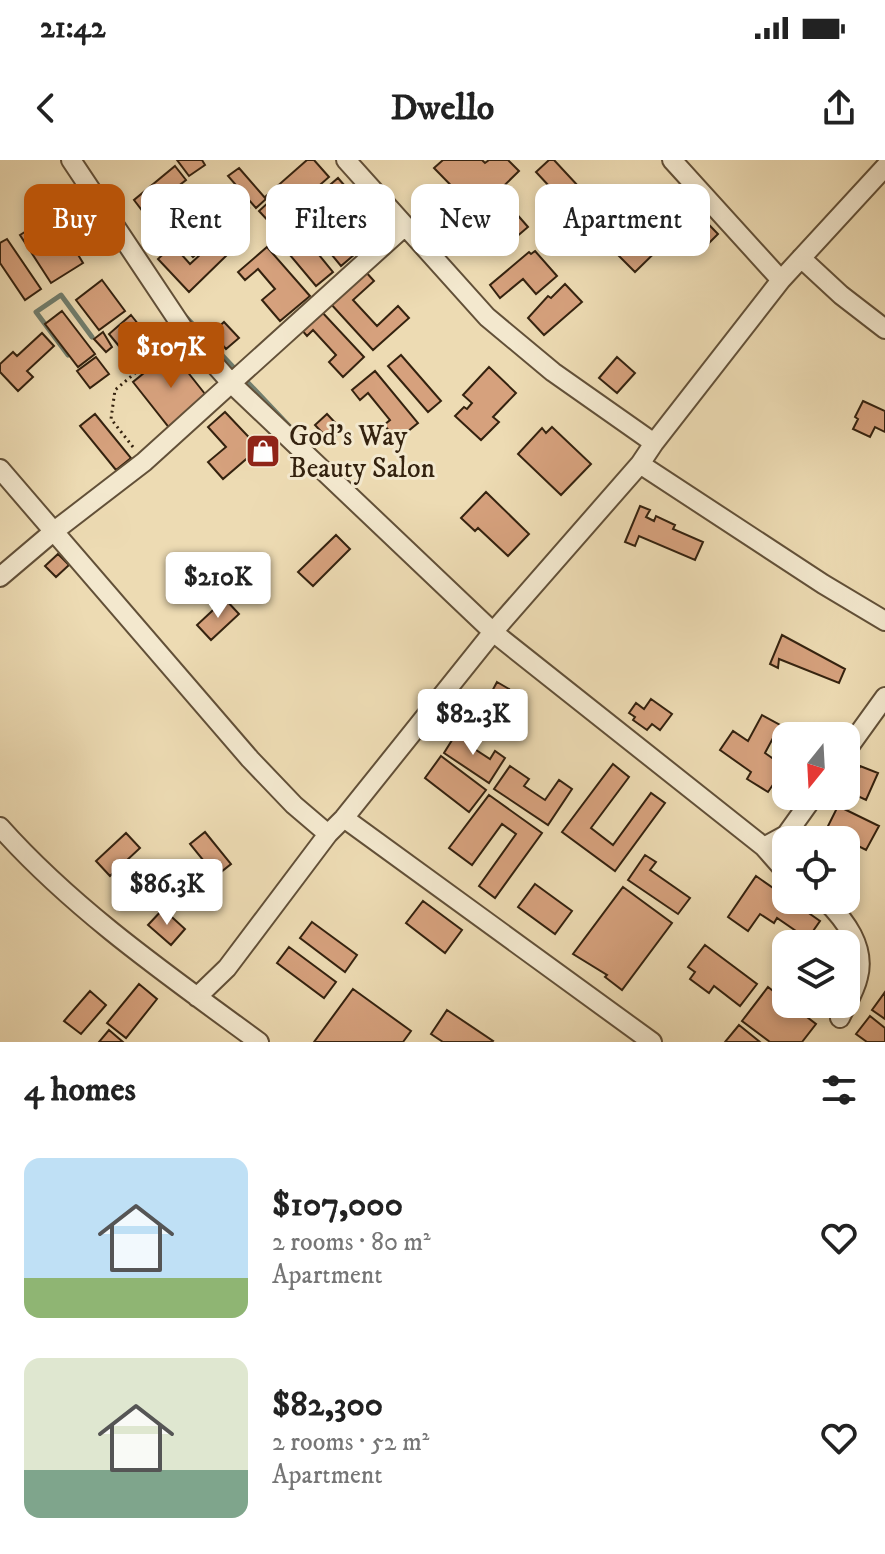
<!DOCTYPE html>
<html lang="en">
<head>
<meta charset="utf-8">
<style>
  :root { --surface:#fff; --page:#f2f2f2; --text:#222; --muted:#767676; --accent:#b45309 }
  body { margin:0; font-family:"IM FELL DW Pica",serif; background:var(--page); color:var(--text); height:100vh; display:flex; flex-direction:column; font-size:30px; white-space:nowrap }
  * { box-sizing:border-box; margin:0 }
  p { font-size:26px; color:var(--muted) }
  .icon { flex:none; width:44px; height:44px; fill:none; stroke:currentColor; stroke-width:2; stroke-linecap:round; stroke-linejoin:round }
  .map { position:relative; height:882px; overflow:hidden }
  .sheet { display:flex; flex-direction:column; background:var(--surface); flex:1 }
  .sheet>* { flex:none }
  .hud { position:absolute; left:24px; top:24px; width:838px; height:72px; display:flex; gap:16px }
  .needle { width:52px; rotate:198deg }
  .buttons { position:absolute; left:772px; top:562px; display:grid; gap:16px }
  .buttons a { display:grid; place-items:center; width:88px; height:88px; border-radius:16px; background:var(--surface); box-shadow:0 4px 12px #0003; font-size:40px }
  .price { position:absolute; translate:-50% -68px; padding:0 18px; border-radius:8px; background:#fff; color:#222; font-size:26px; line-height:52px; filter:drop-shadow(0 2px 4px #0008) }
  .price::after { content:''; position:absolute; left:50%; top:48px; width:24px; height:18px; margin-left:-12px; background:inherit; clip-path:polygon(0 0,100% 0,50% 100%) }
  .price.on { background:var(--accent); color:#fff }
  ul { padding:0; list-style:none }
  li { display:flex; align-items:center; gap:24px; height:200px; padding:0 24px }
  li span { display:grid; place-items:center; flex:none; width:224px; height:160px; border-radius:16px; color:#555 }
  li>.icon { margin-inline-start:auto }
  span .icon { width:96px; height:96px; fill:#fffc; stroke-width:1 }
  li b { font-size:34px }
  h2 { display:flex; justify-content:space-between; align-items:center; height:96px; padding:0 24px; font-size:34px }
  .pill { padding:0 28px; border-radius:16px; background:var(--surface); box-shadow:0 4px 12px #0003; font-size:28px; line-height:72px }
  .pill.on { background:var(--accent); color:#fff }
  .status { display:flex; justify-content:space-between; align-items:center; height:56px; padding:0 40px; background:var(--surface); direction:ltr }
  .status svg { height:22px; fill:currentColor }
  header { display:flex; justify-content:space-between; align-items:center; height:104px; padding:0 24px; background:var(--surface); font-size:36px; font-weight:700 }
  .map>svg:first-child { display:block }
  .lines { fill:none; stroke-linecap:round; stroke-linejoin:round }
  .stream { stroke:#717e6e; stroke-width:5 }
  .building { fill:#d6a17d; stroke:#34220f; stroke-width:2 }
  .minor-casing { stroke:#625038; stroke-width:22 }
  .path { stroke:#34220f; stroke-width:3; stroke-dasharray:2 4; stroke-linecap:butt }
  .minor { stroke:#f3e8ce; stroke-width:18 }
  .labels { text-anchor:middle; stroke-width:6; stroke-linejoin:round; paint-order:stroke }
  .poi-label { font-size:28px; fill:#34220f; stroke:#f3e8ce; text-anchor:start }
</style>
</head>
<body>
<div class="status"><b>21:42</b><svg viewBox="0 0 49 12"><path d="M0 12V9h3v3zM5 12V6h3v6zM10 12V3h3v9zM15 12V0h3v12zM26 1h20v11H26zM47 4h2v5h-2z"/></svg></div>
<header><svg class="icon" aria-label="back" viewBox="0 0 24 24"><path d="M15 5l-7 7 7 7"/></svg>Dwello<svg class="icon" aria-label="share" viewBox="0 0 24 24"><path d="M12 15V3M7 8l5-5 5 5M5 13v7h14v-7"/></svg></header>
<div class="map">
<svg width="885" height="882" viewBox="0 0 885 882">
  <rect width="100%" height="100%" fill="#eddbb3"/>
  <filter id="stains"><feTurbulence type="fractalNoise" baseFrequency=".0025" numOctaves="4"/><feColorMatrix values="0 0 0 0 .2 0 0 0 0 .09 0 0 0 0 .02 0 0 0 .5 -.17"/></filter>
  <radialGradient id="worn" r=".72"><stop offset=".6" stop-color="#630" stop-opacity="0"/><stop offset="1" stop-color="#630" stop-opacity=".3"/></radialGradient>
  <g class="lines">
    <path class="stream" d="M184,155l106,112
      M68,195l-32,-43 25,-17 31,42"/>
  </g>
  <path class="building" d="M177,0h25l3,5 -16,11z
    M307,0h7l15,17 -56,49 -14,-15 11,-10 -4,-5z
    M443,0h39l3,3 4,-3h19l11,11 -42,41 -43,-44z
    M549,0h5l38,41 -16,14 -40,-43z
    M175,6l11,14 -42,33 -10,-13z
    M239,8l27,31 -10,9 -28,-32z
    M338,18l45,52 -42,36 -14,-17 14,-12 -16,-18 -14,13 -15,-18z
    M231,28l18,20 -56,49 -14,-15 11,-10 -4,-5z
    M441,30l30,32 -24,22 -30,-32z
    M680,35l38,39 -15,15 -22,-22 -46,45 -17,-17z
    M514,51l14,16 -13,11 -14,-16z
    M52,55l13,19 4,-3 12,19 -4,3 6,10 -32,20 -31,-48z
    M292,62l41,50 -17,14 -42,-50z
    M7,79l34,50 -16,11 -25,-37v-20z
    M214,82l13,13 -38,37 -31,-33 15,-14 17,19z
    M267,87l43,49 -30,25 -18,-21 13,-11 -17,-20 -13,11 -7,-8z
    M535,91l22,25 -21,18 -13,-15 -23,19 -10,-13 39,-33 2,2z
    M365,111l9,10 -21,19 24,26 21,-20 11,12 -36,32 -43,-47z
    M102,120l23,31 -26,19 -23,-30z
    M565,124l17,18 -38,33 -16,-17 20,-22 3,2z
    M62,151l33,43 -17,13 -33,-43z
    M321,151l43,46 -21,20 -14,-15 7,-7 -23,-25 -6,6 -6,-7z
    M131,155l19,24 -22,18 -19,-23z
    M224,162l15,16 -13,11 -14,-16z
    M103,172l9,15 -6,5 -12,-13z
    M42,173l12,13 -27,25 6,6 -15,14 -18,-19v-8l13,-12 4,4z
    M171,191l38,48 -38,31 -38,-48z
    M401,195l40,46 -13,11 -40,-46z
    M96,197l13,17 -19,14 -13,-17z
    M617,197l18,16 -18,20 -18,-15z
    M489,207l27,26 -23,24 6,5 -18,18 -26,-24 9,-9 3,2 5,-6 -9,-8z
    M375,211l43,52 -21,17 -13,-15 6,-5 -22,-27 -8,7 -8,-10z
    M863,241l22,10v21l-10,-5 -5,10 -17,-8 5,-10 -3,-2z
    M225,252l34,36 -36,31 -15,-17 18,-15 -18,-20z
    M95,254l36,44 -15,12 -36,-44z
    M327,254l15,16 -12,11 -15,-16z
    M552,267l39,37 -30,31 -43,-41 24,-26 4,5z
    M486,332l43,42 -21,22 -30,-28 -3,3 -14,-13z
    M640,346l10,4 -4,7 8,4 2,-5 19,9 -2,4 30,13 -8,18 -56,-24 -4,10 -10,-4z
    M336,375l14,14 -37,37 -15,-14z
    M58,394l11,11 -13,12 -11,-11z
    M225,439l14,15 -28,26 -14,-15z
    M782,475l63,34 -6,14 -60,-24 -1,9 -8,-4z
    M497,522l12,7 -7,13 -12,-7z
    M651,539l21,15 -12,16 -8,-6 -5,6 -14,-10 2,-3 -6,-4 7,-10 8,6z
    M762,555l18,10 -15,28 20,14 -17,25 -21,-13 4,-7 -31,-22 13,-19 15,10z
    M459,569l16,10 -5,7 20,13 5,-8 10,7 -16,25 -45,-30z
    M441,596l45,34 -17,22 -44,-34z
    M613,604l16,13 -38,51 22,17 38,-52 14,10 -50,68 -53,-39z
    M510,606l19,13 -5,7 21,14 14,-20 13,9 -24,36 -54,-36z
    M860,606l18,7 -12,27 -17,-8z
    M489,635l53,38 -47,65 -16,-12 37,-52 -14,-10 -30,41 -23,-17z
    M838,646l41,20 -13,24 -40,-20z
    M205,672l26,32 -15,12 -26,-32z
    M126,673l14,15 -30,28 -14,-15z
    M645,695l11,7 -6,8 40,28 -12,16 -50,-34z
    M756,716l30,21v3h4l30,21 -16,23h-16l8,-13 -19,-13 -3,5 -14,-9 -12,17 -20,-14z
    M535,724l37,27 -17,23 -37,-27z
    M623,727l49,36 -50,67 -17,-13 2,-2 -34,-21z
    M423,741l39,29 -17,23 -39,-30z
    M163,749l22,20 -14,16 -23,-20z
    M312,762l45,33 -12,17 -45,-34z
    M705,785l52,39 -17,22 -26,-20 -5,7 -19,-14 5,-7 -7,-5z
    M289,787l47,35 -12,16 -47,-35z
    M139,824l18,15 -31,39 -19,-15z
    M768,827l18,14v3h4l26,20 -14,18h-32l-28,-21z
    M353,829l58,42 -8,11h-89z
    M90,831l16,14 -25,29 -17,-13z
    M885,832v27l-13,-9z
    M447,850l46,31 -1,1h-49l-12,-8z
    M870,856l15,12v14h-18l-11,-8z
    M739,865l21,17h-35z
    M109,870l14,12h-24z"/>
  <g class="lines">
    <g class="minor-casing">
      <path id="minor" d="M71,0l114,171 47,53 261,248 271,215 22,-12 28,-39
        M346,0l141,157 66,55 101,71
        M672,0l109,120
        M801,98l40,37 44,34
        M640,304l183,120 62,37
        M0,309l250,290 44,46 34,29
        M0,417l53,-45 91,-70 261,-236
        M846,591l39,-54
        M344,658l308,224
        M0,667c74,83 169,149 259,215
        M764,687l22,25
        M825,740c20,20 41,47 33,77 -3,14 -12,28 -18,41
        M197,837l30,-29 101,-134 16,-16 149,-186 147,-168 14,-21 127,-163 104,-113"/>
    </g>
    <path class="path" d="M133,287l-22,-28 4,-29 58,-49"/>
    <use href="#minor" class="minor"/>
  </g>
  <defs>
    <g id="shop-square" transform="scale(1.8)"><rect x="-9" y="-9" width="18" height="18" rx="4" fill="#8f2418" stroke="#f3e8ce"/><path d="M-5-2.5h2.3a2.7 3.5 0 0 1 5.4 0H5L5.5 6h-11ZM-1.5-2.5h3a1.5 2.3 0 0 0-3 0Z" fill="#fff"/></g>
  </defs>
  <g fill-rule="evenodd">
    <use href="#shop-square" x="263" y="291"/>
  </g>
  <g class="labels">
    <g class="poi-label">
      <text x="289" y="285">God's Way<tspan x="289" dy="32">Beauty Salon</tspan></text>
    </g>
  </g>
  <rect width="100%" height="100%" filter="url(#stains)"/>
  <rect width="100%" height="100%" fill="url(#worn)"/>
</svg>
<div class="buttons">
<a><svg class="needle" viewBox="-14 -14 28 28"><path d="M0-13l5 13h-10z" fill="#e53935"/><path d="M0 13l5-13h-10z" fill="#767676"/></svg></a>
<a><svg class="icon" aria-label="locate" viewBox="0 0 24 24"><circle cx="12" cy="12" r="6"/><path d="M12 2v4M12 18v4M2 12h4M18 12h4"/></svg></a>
<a><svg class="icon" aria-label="layers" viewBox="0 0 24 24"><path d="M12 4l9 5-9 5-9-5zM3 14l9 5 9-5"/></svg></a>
</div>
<b class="price on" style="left:171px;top:230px">$107K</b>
<b class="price" style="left:218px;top:460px">$210K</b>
<b class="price" style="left:473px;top:597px">$82.3K</b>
<b class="price" style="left:167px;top:767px">$86.3K</b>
<div class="hud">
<a class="pill on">Buy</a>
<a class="pill">Rent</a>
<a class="pill">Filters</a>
<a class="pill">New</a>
<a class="pill">Apartment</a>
</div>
</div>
<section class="sheet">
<h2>4 homes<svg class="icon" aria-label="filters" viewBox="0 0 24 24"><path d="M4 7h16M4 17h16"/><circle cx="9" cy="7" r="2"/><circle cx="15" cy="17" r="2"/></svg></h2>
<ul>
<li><span style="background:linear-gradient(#bfe0f5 75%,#8fb573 0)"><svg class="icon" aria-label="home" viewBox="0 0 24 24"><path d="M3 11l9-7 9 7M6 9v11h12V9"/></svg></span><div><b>$107,000</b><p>2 rooms · 80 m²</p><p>Apartment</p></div><svg class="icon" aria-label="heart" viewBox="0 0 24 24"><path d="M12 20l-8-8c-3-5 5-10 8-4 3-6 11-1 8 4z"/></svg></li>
<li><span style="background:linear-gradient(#dfe7d0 70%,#7fa58c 0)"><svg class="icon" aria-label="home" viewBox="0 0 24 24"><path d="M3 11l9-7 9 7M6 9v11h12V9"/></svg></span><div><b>$82,300</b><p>2 rooms · 52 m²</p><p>Apartment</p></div><svg class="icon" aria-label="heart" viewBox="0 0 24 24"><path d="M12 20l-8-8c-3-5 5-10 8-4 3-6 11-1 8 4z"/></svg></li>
</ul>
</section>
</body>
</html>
